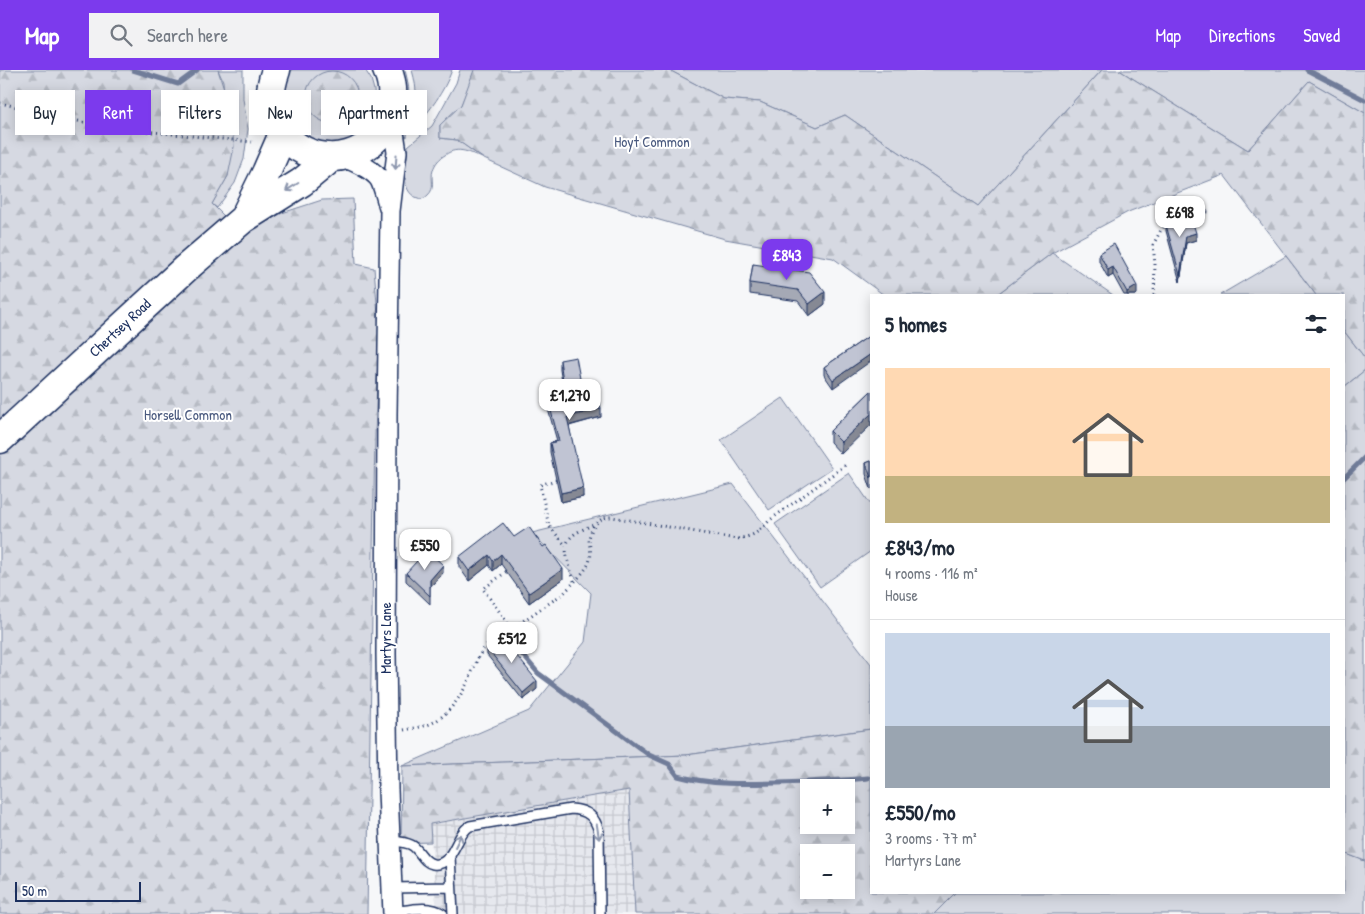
<!DOCTYPE html>
<html lang="en">
<head>
<meta charset="utf-8">
<style>
  :root { --surface:#fff; --page:#f2f2f3; --text:#1f2937; --muted:#747a83; --line:#e0e1e3; --accent:#7c3aed }
  body { margin:0; font-family:"Patrick Hand",sans-serif; background:var(--page); color:var(--text); height:100vh; display:flex; flex-direction:column; font-size:19px; white-space:nowrap }
  * { box-sizing:border-box; margin:0 }
  p { font-size:16px; color:var(--muted) }
  .icon { flex:none; width:28px; height:28px; fill:none; stroke:currentColor; stroke-width:2; stroke-linecap:round; stroke-linejoin:round }
  .map { position:relative; flex:1; overflow:hidden }
  .drawer { position:absolute; left:870px; top:224px; width:475px; height:600px; display:flex; flex-direction:column; background:var(--surface); border-radius:0px; box-shadow:0 2px 12px #0003 }
  .drawer>* { flex:none }
  .guide { position:absolute; left:15px; top:20px; width:475px; height:45px; display:flex; gap:10px }
  .buttons { position:absolute; left:800px; top:709px; display:grid; gap:10px }
  .buttons a { display:grid; place-items:center; width:55px; height:55px; border-radius:0px; background:var(--surface); box-shadow:0 2px 12px #0003; font-size:25px }
  .scale { position:absolute; left:15px; bottom:12px; width:126px; box-sizing:border-box; padding-left:5px; border:2px solid #1b2f5e; border-top:0; font-size:14px; line-height:18px; white-space:nowrap; color:#1b2f5e; -webkit-text-stroke:4px #fff; paint-order:stroke }
  .price { position:absolute; translate:-50% -42px; padding:0 11px; border-radius:10px; background:#fff; color:#222; font-size:16px; line-height:32px; filter:drop-shadow(0 1px 2px #0008) }
  .price::after { content:''; position:absolute; left:50%; top:30px; width:15px; height:11px; margin-left:-8px; background:inherit; clip-path:polygon(0 0,100% 0,50% 100%) }
  .price.current { background:var(--accent); color:#fff }
  ul { padding:0; list-style:none }
  li { display:grid; align-content:center; gap:10px; height:265px; padding:0 15px }
  li+li { border-top:1px solid var(--line) }
  li span { display:grid; place-items:center; height:155px; border-radius:0px; color:#555 }
  li>.icon { margin-inline-start:auto }
  span .icon { width:90px; height:90px; fill:#fffc; stroke-width:1 }
  li b { font-size:21px }
  h2 { display:flex; justify-content:space-between; align-items:center; height:60px; padding:0 15px; font-size:21px }
  .chip { padding:0 18px; border-radius:0px; background:var(--surface); box-shadow:0 2px 12px #0003; font-size:18px; line-height:45px }
  .chip.current { background:var(--accent); color:#fff }
  header { display:flex; align-items:center; gap:30px; box-sizing:border-box; height:70px; padding:0 25px; background:var(--accent); color:#fff }
  header strong { font-size:24px }
  nav { display:flex; gap:28px; margin-inline-start:auto; font-size:18px }
  .search { width:350px; height:45px; background:var(--page); display:flex; align-items:center; gap:12px; box-sizing:border-box; padding:0 18px; border-radius:0px; color:var(--muted); font-size:19px }
  .map>svg:first-child { display:block }
  .industrial { fill:url(#industrial-grid) }
  .green { fill:#d6d9e2; stroke:#7884a0 }
  .forest { fill:url(#forest-firs); stroke:#7884a0; fill-rule:evenodd }
  .lines { fill:none; stroke-linecap:round; stroke-linejoin:round }
  .stream { stroke:#707c99; stroke-width:5 }
  .service-casing { stroke:#1b2f5e; stroke-width:12 }
  .minor-casing { stroke:#1b2f5e; stroke-width:22 }
  .primary-casing { stroke:#1b2f5e; stroke-width:31 }
  .path { stroke:#1b2f5e; stroke-width:3; stroke-dasharray:1 4; stroke-linecap:butt }
  .service { stroke:#fff; stroke-width:9 }
  .minor { stroke:#fff; stroke-width:19 }
  .primary { stroke:#fff; stroke-width:28 }
  .wall { fill:#a5a9b5; stroke:#1b2f5e }
  .shaded-wall { fill:#868994; stroke:#1b2f5e }
  .building { fill:#c0c4d3; stroke:#1b2f5e }
  .oneway { stroke:#8d97ae }
  .labels { text-anchor:middle; stroke-width:4; stroke-linejoin:round; paint-order:stroke }
  .park-label { font-size:15px; fill:#4a5a7f; stroke:#fff }
  .street-label { font-size:15px; fill:#1b2f5e; stroke:#fff }
</style>
</head>
<body>
<header>
<strong>Map</strong>
<div class="search"><svg class="icon" aria-label="search" viewBox="0 0 24 24"><circle cx="10" cy="10" r="6"/><path d="M15 15l6 6"/></svg>Search here</div>
<nav><a>Map</a><a>Directions</a><a>Saved</a></nav>
</header>
<div class="map">
<svg width="1365" height="844" viewBox="0 0 1365 844">
  <defs>
    <pattern id="industrial-grid" width="8" height="8" patternUnits="userSpaceOnUse" patternTransform="scale(1.25)"><rect width="8" height="8" fill="#e6e8ee"/><path d="M0 4h8M4 0v8" fill="none" stroke="#c5c7ce"/></pattern>
    <pattern id="forest-firs" width="22" height="20" patternUnits="userSpaceOnUse" patternTransform="scale(1.25)"><rect width="22" height="20" fill="#d6d9e2"/><path d="M5 1l3.5 6h-7zM16 11l3.5 6h-7z" fill="#b7bbc4"/></pattern>
  </defs>
  <rect width="100%" height="100%" fill="#f6f7f9"/>
  <filter id="ink" filterUnits="userSpaceOnUse"><feTurbulence type="fractalNoise" baseFrequency=".02" numOctaves="2"/><feDisplacementMap in="SourceGraphic" scale="10" xChannelSelector="R" yChannelSelector="G"/><feConvolveMatrix kernelMatrix="1 2 1 2 8 2 1 2 1" color-interpolation-filters="sRGB"/></filter>
  <g filter="url(#ink)">
    <path class="industrial" d="M629,720l6,124h-198l-7,-90z"/>
    <path class="green" d="M218,0h25v29l5,30 -4,30 -9,24 -18,25 -5,-4 16,-28 -5,-95z
      M292,0h73l6,9 3,11 1,12 -2,11 -5,11 -7,8 -9,7 -11,5 -11,1 -23,-5 -22,-25 -3,-23 3,-11z
      M400,0h5c7,25 4,42 2,67l-4,-2 2,-38z
      M412,0h40c-8,22 -22,40 -37,58 2,-20 3,-38 -3,-58z
      M460,0h14v3l-13,32 -21,20v13l17,2 27,19c-13,-6 -26,-14 -39,-4 -5,3 -10,8 -12,15 -3,9 3,18 -5,25 -3,3 -6,5 -10,3 -20,-6 -11,-37 -10,-52l24,-20 24,-43z
      M669,0h433l-124,136 -133,-91 -28,12 -57,-25 -36,-3z
      M1119,0h246v43l-56,-32 -61,69z
      M1052,183l61,42h-117z
      M1286,186l30,39h-96z
      M1344,261l21,27v12l-21,17z
      M783,328l49,70 -63,42 -48,-70z
      M849,403l22,32v46l-51,36 -45,-63z
      M733,414l138,180v65l-185,26 -284,11 127,-55 56,-69 6,-49 -59,-60z
      M1344,783l21,8v53h-431l21,-21 389,-1z"/>
    <path class="forest" d="M0,0h218l13,40 3,37 -6,29 -16,28 31,31 39,-22 40,-13 31,-1 3,65 18,4 5,59 -4,107 -8,480h-367z
      M474,0h195l55,29 36,3 57,25 28,-12 133,91 124,-136h17l129,80 61,-69 56,32v245l-21,-27v-36h-28l-92,-120 -96,37 -76,41 -56,42h-112l-51,-37 -108,-19 -180,-52 -61,-28 -27,-19 -17,-2v-13l21,-20z
      M306 27a26 26 0 1 1 52 0a26 26 0 1 1-52 0Z
      M1365,300v491l-21,-8v-466z
      M871,659v163l84,1 -21,21h-299l-6,-124 -199,34 1,18 -30,1 1,-77 284,-11zM809,718h37v37h-37zM809,782h37v38h-37z"/>
    <g class="lines">
      <path class="stream" d="M133,0l45,14 19,-14
        M1307,0l58,30
        M1344,408l21,-21
        M512,572l26,31 111,82 20,9 9,12c33,9 67,8 100,7 30,-1 60,-2 90,-5"/>
      <g class="service-casing">
        <path id="service" d="M390,770c7,2 18,2 23,6 8,6 10,16 20,18 21,3 22,-30 37,-38l101,-17c16,1 24,7 28,23l1,82
          M450,786l3,58
          M392,818l59,-1
          M393,842c15,-2 37,-8 50,2"/>
      </g>
      <g class="minor-casing">
        <path id="minor" d="M391,43l6,39 -7,59 -3,203 -1,240 2,136 5,124
          M342,86c12,6 30,12 38,24 4,8 6,18 9,27"/>
      </g>
      <g class="primary-casing">
        <path id="primary" d="M276,0c-5,14 -8,30 -3,45 16,45 71,56 103,23 8,-8 14,-19 16,-31 1,-12 1,-26 -5,-37
          M244,148l22,-45 17,-39
          M0,369l186,-171 57,-49 59,-37 29,-24"/>
      </g>
      <path class="path" d="M0,33l104,24 148,15
        M1154,225l1,-31 -2,-19 8,-15 7,-8 19,-11 24,1
        M556,410l-16,5 9,41 17,20
        M510,499l-27,20 29,40
        M574,511c-10,-34 -17,-43 22,-57
        M404,660c10,-2 21,-3 30,-8 17,-10 28,-27 36,-45 5,-11 8,-22 16,-31l78,-53c8,-9 24,-23 26,-34 2,-6 -1,-14 -1,-20 1,-8 7,-18 15,-21 3,-1 5,-1 8,-1l124,22c19,-3 21,-6 34,-19l77,-56"/>
      <use href="#service" class="service"/>
      <use href="#minor" class="minor"/>
      <use href="#primary" class="primary"/>
    </g>
    <path class="wall" d="M1166,155l30,15 -10,3 -6,39 -14,-51z
      M1099,183l38,41 -1,1h-12l-11,-20 -5,3 -9,-17z
      M753,194l72,40 -16,12 -11,-15 -48,-7v-11z
      M869,266l-36,52 -9,-13v-8z
      M560,290l21,24 20,33 -32,9 14,71 -22,5 -11,-50v-9l7,-2 -11,-39v-10l17,-4 -3,-18z
      M871,321l-30,63 -11,-12v-11z
      M871,391v28l-5,-15v-11z
      M514,467l49,42 -34,24 -28,-39 -8,7 -4,-6 -20,16 -10,-14v-10z
      M406,503h37l-13,14v17l-24,-23z
      M487,578l50,41 -14,11 -36,-45z"/>
    <path class="shaded-wall" d="M1196,163v7l-10,3 -6,39v-7l6,-39z
      M1113,197v8l-5,3v-8z
      M1137,216v8l-1,1h-9v-3z
      M825,222v12l-16,12v-12z
      M871,284v7l-38,27v-8z
      M601,338v9l-34,9v-9z
      M871,344v11l-30,29v-12z
      M583,418v9l-22,5v-9z
      M501,484v10l-8,7v-10z
      M489,485v10l-20,16v-10z
      M443,495v8l-13,14v-7z
      M563,499v10l-34,24v-10z
      M537,611v8l-14,11v-7z"/>
    <path class="building" d="M1191,147l5,16 -10,3 -6,39 -14,-50z
      M1114,174l23,42 -10,6 -14,-25 -5,3 -9,-17z
      M753,194l56,8 16,20 -16,12 -11,-14 -48,-7z
      M869,266l2,3v15l-38,26 -9,-13z
      M576,287l5,27 13,-4 7,28 -34,9 16,71 -22,5 -11,-50 9,-2 -13,-49 18,-4 -4,-28z
      M871,321v23l-30,28 -11,-11z
      M871,391v17l-5,-15z
      M503,453l11,14 15,-10 14,20 3,-2 17,24 -34,24 -28,-39 -8,7 -4,-6 -20,16 -10,-14z
      M427,480l16,15 -13,15v16l-24,-23z
      M501,566l36,45 -14,12 -36,-45z"/>
    <defs><path id="oneway-shaft" d="M-6 0H5M1.5-3L5.5 0L1.5 3" fill="none" stroke-width="1.6" stroke-linecap="round" stroke-linejoin="round" transform="scale(1.25)"/></defs>
    <g class="oneway">
      <use href="#oneway-shaft" transform="translate(396 92) rotate(94)"/>
      <use href="#oneway-shaft" transform="translate(292 117) rotate(148)"/>
      <use href="#oneway-shaft" transform="translate(598 762) rotate(81)"/>
      <use href="#oneway-shaft" transform="translate(458 771) rotate(-64)"/>
    </g>
  </g>
  <g class="labels">
    <g class="park-label">
      <text x="652" y="77">Hoyt Common</text>
      <text x="188" y="350">Horsell Common</text>
    </g>
    <g class="street-label">
      <text transform="translate(120 258) rotate(-43)" y="5">Chertsey Road</text>
      <text transform="translate(386 568) rotate(-90)" y="5">Martyrs Lane</text>
    </g>
  </g>
</svg>
<div class="buttons">
<a>+</a>
<a>−</a>
</div>
<div class="scale">50 m</div>
<b class="price" style="left:1180px;top:168px">£698</b>
<b class="price current" style="left:787px;top:211px">£843</b>
<b class="price" style="left:570px;top:351px">£1,270</b>
<b class="price" style="left:425px;top:501px">£550</b>
<b class="price" style="left:512px;top:594px">£512</b>
<div class="guide">
<a class="chip">Buy</a>
<a class="chip current">Rent</a>
<a class="chip">Filters</a>
<a class="chip">New</a>
<a class="chip">Apartment</a>
</div>
<section class="drawer">
<h2>5 homes<svg class="icon" aria-label="filters" viewBox="0 0 24 24"><path d="M4 7h16M4 17h16"/><circle cx="9" cy="7" r="2"/><circle cx="15" cy="17" r="2"/></svg></h2>
<ul>
<li><span style="background:linear-gradient(#ffd9b3 70%,#c2b280 0)"><svg class="icon" aria-label="home" viewBox="0 0 24 24"><path d="M3 11l9-7 9 7M6 9v11h12V9"/></svg></span><div><b>£843/mo</b><p>4 rooms · 116 m²</p><p>House</p></div></li>
<li><span style="background:linear-gradient(#c9d6e8 60%,#9aa5b1 0)"><svg class="icon" aria-label="home" viewBox="0 0 24 24"><path d="M3 11l9-7 9 7M6 9v11h12V9"/></svg></span><div><b>£550/mo</b><p>3 rooms · 77 m²</p><p>Martyrs Lane</p></div></li>
</ul>
</section>
</div>
</body>
</html>
